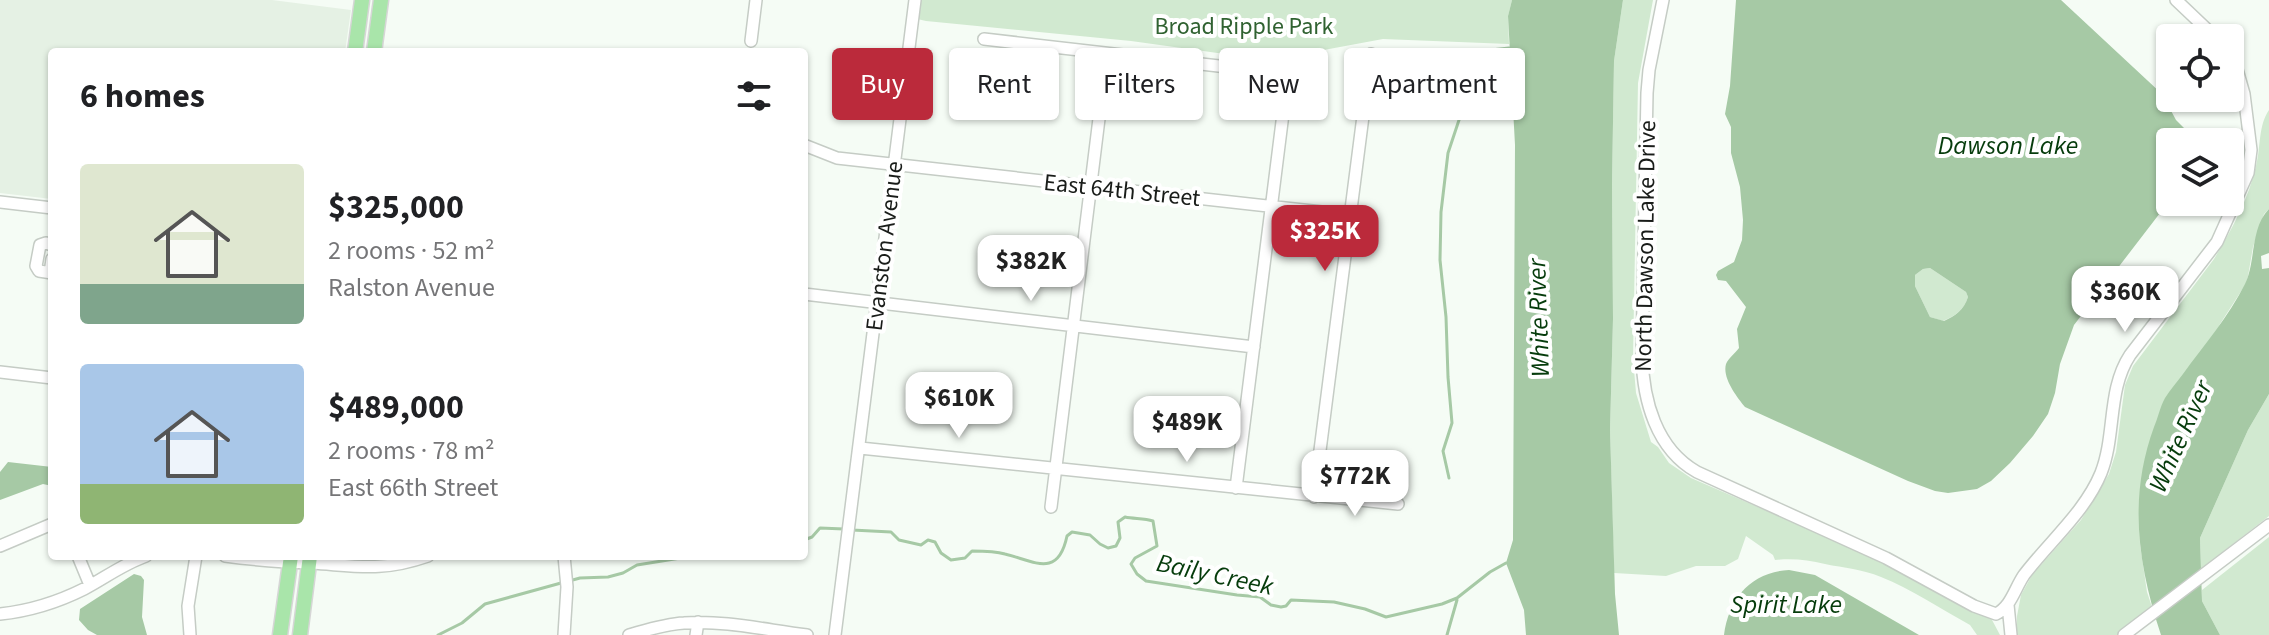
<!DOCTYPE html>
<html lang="en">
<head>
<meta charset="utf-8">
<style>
  :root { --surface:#fff; --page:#f2f2f2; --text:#202124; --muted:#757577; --accent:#bb2a3b }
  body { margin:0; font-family:"Source Sans 3",sans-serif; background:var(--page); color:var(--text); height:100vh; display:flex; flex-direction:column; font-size:30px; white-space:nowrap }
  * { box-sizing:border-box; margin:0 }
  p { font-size:26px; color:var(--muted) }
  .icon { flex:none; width:44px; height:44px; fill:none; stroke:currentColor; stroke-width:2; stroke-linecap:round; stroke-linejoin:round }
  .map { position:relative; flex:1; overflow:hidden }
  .side { position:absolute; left:48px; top:48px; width:760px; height:512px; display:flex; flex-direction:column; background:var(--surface); border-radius:8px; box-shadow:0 2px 6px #0004 }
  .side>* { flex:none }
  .banner { position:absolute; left:832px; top:48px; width:760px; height:72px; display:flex; gap:16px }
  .fabs { position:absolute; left:2156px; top:24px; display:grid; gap:16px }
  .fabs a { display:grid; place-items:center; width:88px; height:88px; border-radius:8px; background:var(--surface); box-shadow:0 2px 6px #0004; font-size:40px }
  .price { position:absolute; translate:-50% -68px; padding:0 18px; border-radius:16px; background:#fff; color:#222; font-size:26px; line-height:52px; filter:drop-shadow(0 2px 4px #0008) }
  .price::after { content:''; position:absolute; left:50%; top:48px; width:24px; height:18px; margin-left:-12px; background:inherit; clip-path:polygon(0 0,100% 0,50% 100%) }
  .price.active { background:var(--accent); color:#fff }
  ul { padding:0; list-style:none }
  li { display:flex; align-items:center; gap:24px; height:200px; padding:0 32px }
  li span { display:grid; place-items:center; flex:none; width:224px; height:160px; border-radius:8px; color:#555 }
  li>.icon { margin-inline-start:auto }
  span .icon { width:96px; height:96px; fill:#fffc; stroke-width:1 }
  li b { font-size:34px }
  h2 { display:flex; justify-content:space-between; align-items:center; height:96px; padding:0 32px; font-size:34px }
  .chip { padding:0 28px; border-radius:8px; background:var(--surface); box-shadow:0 2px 6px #0004; font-size:28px; line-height:72px }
  .chip.active { background:var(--accent); color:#fff }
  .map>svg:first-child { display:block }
  .built { fill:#e5f1e4 }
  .green { fill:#d1e9d0 }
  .water { fill:#a6c9a5; fill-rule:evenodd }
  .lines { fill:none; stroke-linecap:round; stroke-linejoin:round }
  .stream { stroke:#a6c9a5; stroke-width:3 }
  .minor-casing { stroke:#c5ccc5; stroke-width:14 }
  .major-casing { stroke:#d6d6d6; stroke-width:17 }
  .minor { stroke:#fff; stroke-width:11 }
  .major { stroke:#a9e5aa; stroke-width:14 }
  .labels { text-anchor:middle; stroke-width:8; stroke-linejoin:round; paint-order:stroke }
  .park-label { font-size:24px; fill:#306231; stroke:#fff }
  .street-label { font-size:24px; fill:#191c19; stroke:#fff }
  .water-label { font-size:26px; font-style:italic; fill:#063c0c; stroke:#fff }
</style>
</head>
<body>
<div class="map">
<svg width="2269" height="635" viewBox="0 0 2269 635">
  <rect width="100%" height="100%" fill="#f5fcf5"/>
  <path class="built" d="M0,0h272l79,10 -6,42h-293v147l-52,-6z"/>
  <path class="green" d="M915,0h597l-4,16 1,28 -126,-5 -70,13 -81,3 -101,-14 -205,-20 -13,-3z
    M1623,0h30l-15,83 -5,275 3,35 15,49 7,5 11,16 22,15 182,79 118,61 9,17h-23l-7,-10c-29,-16 -59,-36 -89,-48 -19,-8 -37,-9 -56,-13 -17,-4 -32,-6 -50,-4l-2,-5 -27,-19 -8,23 -13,7h-29l-30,10 -52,-3 -4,-143 3,-111 -1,-135 2,-123z
    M2269,110v99l-5,5 -11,33 -6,35 -27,42 -81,176 1,44 7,48 5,15 -34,28h-101v-19l4,-21 11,-20 49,-55 28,-46 7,-22 9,-67 8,-19 81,-107c17,-28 35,-61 42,-93 5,-19 2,-40 13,-56z
    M1930,268l36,24 2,5c-4,13 -13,19 -25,24l-13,-4 -15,-31v-11l8,-6z
    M2269,394v122l-68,53 -1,-31 48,-108z
    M2269,537v98h-49l-18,-34v-11z"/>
  <path class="water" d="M1512,0h111l-9,61 -2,123 1,135 -3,111 5,164 4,41h-93l-2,-25 -18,-47 7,-23 2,-395 -7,-129z
    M1736,0h325l101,94 14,26 8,8 2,14h-16v58l-96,125 -14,39 -5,29 -7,21 -15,22 -23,27 -19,18 -14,8 -29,4 -13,-2 -27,-10 -163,-74c-8,-10 -23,-29 -19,-43 2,-5 9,-11 13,-16l-2,-19 9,-22 -20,-26 -8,-1 -2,-5 2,-4 16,-9 8,-22 1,-20 -3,-33 -9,-34v-26l-6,-13 5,-28zM1930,268l36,24 2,5c-4,13 -13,19 -24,24l-14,-4 -15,-31v-11l8,-6z
    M2269,209v44l-8,3 1,13 7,-1v126l-21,36 -48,108 2,63 18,34h-59c-23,-70 -33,-137 -7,-208 4,-9 6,-20 11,-29 5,-8 12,-16 18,-24 21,-29 46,-58 62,-90 11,-22 5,-56 24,-75z
    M8,462l44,5v19l-9,-2 -43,16v-28z
    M1789,570l26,5 104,60h-195c5,-37 27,-63 65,-65z
    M134,574l7,2 3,4 -2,37 5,18h-50l-9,-5 -9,-10 1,-11z"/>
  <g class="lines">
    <path class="stream" d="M1449,478l-6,-27 9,-28 -4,-46 -2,-60 -6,-57 1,-48 7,-59 34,-102 27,-3
      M852,530l39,2 8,8 22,5 7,-5 7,2 6,11 10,7 14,-2 7,-7c11,0 23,0 33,3 29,7 53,25 62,-18l5,-4 18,3 10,9 8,4 8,-2 4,-8 -2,-16 7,-5c9,2 19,1 28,4l4,25 -22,12 -4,6 6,10 9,7 91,14 23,2 11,8 10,2 5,-1 5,-6 43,2 31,7 21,8 56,-13 15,-6 33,-26 16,-9
      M804,540l8,-3 8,-9 24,1
      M569,581l11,-3 28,-1 15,-4 14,-8 56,-9
      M438,635l24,-12 23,-19 76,-21
      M1447,635l10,-35"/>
    <g class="minor-casing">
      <path id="minor" d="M1663,0l-14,70 -2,23 -5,263c1,44 14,93 55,116l189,86 88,48 22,8c15,-7 19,-26 28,-39 25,-33 61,-63 77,-102 15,-38 6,-83 29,-118l87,-113 31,-69 3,-23 -7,-56 -8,-28 -6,-11
        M2176,0l40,38
        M984,39l304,35 -52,414
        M751,41l5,-41
        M804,145l33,13 512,57
        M0,202l52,6
        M52,245l-6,-2 -6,2 -4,21 3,5 13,2
        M50,273l2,-14
        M804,294l450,53
        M0,372l52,6
        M860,448l538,56
        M1314,497l57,-443
        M1051,507l56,-453
        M0,546l52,-22
        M78,556l12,29
        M225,556c29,4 58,6 87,7 46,3 70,9 116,-7
        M564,556l3,31 -3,48
        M2008,605l3,30
        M0,614c29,-3 58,-12 84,-25 21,-11 39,-25 62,-33
        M190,635l-2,-29 8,-50
        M629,635c18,-5 36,-11 55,-12 40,-3 82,7 123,12
        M696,635l2,-13
        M835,635l80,-635
        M2124,635l145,-110"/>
    </g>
    <g class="major-casing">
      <path id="major" d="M355,52l7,-52
        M374,52l7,-52
        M280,635l11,-79
        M300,635l10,-79"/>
    </g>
    <use href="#minor" class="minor"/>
    <use href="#major" class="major"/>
  </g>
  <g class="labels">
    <g class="park-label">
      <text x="1244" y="34">Broad Ripple Park</text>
    </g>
    <g class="street-label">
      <text transform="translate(1122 190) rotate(6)" y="8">East 64th Street</text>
      <text transform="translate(884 246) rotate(-83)" y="8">Evanston Avenue</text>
      <text transform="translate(1645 246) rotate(-89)" y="8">North Dawson Lake Drive</text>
    </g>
    <g class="water-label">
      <text x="2008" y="154">Dawson Lake</text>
      <text transform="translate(1538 318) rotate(-92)" y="9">White River</text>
      <text transform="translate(2180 436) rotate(-66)" y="9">White River</text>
      <text transform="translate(1215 574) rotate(12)" y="9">Baily Creek</text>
      <text x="1786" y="613">Spirit Lake</text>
    </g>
  </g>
</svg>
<div class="fabs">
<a><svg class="icon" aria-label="locate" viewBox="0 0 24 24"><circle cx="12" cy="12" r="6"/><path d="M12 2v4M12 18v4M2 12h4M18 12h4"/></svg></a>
<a><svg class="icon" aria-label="layers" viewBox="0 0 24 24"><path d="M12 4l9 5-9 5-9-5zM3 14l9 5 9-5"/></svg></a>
</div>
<b class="price active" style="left:1325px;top:273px">$325K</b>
<b class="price" style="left:1031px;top:303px">$382K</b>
<b class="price" style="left:2125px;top:334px">$360K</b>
<b class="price" style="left:959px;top:440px">$610K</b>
<b class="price" style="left:1187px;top:464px">$489K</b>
<b class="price" style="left:1355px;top:518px">$772K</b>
<div class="banner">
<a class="chip active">Buy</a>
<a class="chip">Rent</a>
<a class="chip">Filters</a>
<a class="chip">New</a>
<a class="chip">Apartment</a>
</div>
<section class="side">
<h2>6 homes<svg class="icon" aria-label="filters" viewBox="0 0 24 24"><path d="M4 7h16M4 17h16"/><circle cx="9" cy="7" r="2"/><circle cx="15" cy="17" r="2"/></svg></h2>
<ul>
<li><span style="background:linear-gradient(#dfe7d0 75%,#7fa58c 0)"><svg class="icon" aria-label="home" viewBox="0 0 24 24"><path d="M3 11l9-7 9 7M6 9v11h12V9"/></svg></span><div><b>$325,000</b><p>2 rooms · 52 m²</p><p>Ralston Avenue</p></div></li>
<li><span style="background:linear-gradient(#a9c7e8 75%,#8fb573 0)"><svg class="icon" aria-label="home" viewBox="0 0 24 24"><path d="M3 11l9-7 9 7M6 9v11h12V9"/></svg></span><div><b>$489,000</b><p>2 rooms · 78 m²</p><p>East 66th Street</p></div></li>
</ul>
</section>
</div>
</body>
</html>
